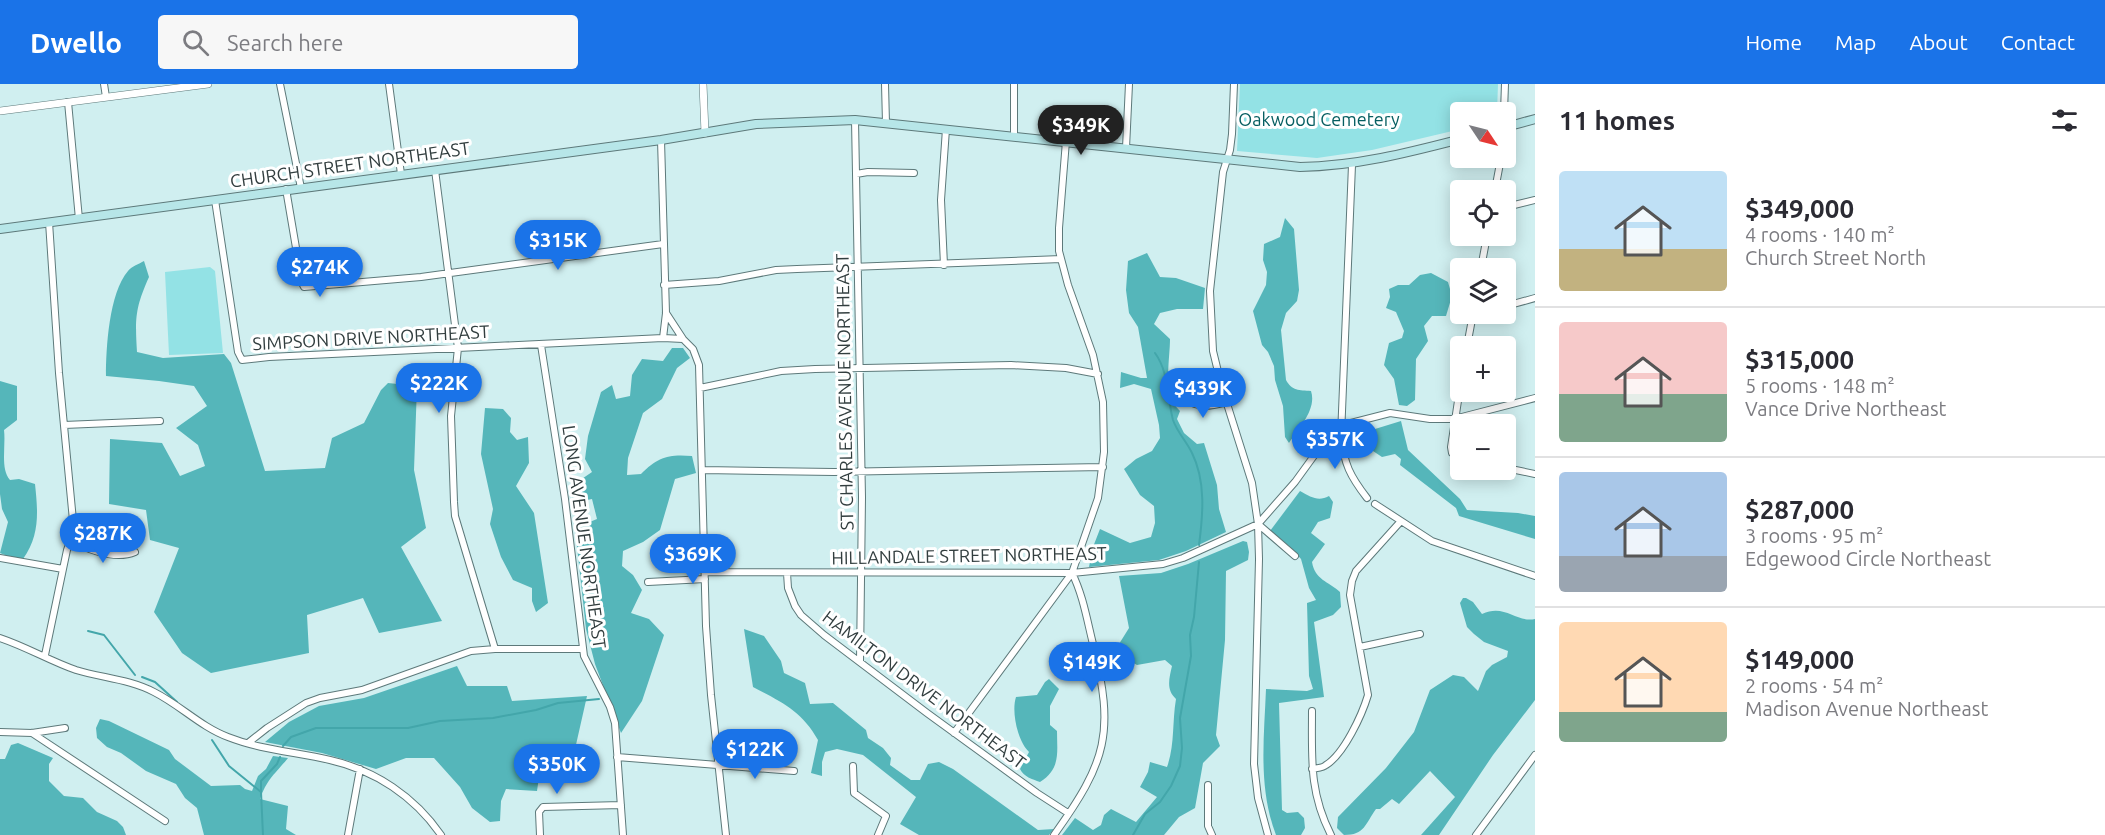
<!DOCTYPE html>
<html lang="en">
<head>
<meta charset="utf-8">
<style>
  :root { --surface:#fff; --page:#f7f7f7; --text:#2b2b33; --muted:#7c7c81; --line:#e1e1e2; --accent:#1a73e8 }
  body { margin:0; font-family:Ubuntu,sans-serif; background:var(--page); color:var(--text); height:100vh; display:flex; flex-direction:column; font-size:22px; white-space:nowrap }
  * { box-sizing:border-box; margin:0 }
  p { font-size:20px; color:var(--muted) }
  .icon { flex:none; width:33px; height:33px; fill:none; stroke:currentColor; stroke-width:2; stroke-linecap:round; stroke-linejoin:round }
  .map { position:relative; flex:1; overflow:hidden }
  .panel { display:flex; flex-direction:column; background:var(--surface); width:570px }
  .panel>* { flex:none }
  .needle { width:39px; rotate:125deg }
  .tools { position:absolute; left:1450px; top:18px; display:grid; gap:12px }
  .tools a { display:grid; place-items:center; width:66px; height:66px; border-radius:6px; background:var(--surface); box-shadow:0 3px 15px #0003; font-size:30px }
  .price { position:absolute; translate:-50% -51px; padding:0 14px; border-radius:21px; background:var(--accent); color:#fff; font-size:20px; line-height:39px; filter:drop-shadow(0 2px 3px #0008) }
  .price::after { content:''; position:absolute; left:50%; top:36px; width:18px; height:14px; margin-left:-9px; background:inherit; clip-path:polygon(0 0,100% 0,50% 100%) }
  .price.current { background:#222; color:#fff }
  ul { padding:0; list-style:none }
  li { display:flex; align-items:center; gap:18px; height:150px; padding:0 24px }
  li+li { border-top:2px solid var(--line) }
  li span { display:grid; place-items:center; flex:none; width:168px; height:120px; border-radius:6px; color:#555 }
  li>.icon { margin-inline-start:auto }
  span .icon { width:72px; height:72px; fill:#fffc; stroke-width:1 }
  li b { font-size:26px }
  h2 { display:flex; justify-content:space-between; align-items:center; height:72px; padding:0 24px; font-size:26px }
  header { display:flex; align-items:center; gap:36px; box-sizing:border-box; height:84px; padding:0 30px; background:var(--accent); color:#fff }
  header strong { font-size:28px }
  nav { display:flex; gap:33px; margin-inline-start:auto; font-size:21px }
  .search { width:420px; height:54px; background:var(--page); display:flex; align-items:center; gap:15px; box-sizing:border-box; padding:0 21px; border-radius:6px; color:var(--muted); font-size:22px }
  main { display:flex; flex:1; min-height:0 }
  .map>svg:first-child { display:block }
  .green { fill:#93e2e5 }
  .forest { fill:#55b6ba }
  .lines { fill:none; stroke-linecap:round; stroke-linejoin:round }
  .stream { stroke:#43a6aa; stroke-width:2 }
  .minor-casing { stroke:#5d797a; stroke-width:8 }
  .tertiary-casing { stroke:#5d797a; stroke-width:8 }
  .secondary-casing { stroke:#5d797a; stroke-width:10 }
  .minor { stroke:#fff; stroke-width:6 }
  .tertiary { stroke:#fff; stroke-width:7 }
  .secondary { stroke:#b7e6e8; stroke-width:8 }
  .labels { text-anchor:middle; stroke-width:6; stroke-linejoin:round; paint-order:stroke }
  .park-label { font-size:18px; fill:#065e61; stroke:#fff }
  .street-label { font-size:18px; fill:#323e3f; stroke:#fff }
</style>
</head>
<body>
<header>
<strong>Dwello</strong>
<div class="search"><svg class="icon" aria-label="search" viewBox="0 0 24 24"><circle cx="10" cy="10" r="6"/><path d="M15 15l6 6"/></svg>Search here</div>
<nav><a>Home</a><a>Map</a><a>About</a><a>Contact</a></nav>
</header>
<main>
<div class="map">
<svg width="1535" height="751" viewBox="0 0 1535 751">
  <rect width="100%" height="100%" fill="#d0eff0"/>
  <path class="green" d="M1240,0h258l-1,28h-36v17l-89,21 -55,8 -80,-7z
    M210,183l5,4 8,82 -54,2 -4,-83z"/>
  <path class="forest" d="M1285,134l9,11 5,61 -2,11 -11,12 -5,17 5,50c6,11 13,10 25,11 6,18 -12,37 -22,52l-4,-6 -2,-31 -8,-26 -1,-14 -6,-14 -6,-7 -9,-34 13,-26 1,-13 -4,-12 1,-16 16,-7z
    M1147,169l13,24 16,1 29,10 -2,21h-26l-17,4 -6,11 16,15c0,21 -8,56 10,72l-3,8 7,14 13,11 7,-1 13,42 2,24 7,23 -40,19 -27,9 -70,7 4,-20 7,-18 30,14 21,-6 4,-14 -1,-17 -14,-11 -16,-26 12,-10 16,-8 8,-13 -1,-13 -8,-36 -17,-5 -14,4 1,-16 20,6h6l-9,-51 -9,-14 -3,-23 2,-29z
    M144,177l5,16c-14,31 -14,42 -12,75l26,6 61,-4 7,9 34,108 60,-3 7,-30 32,-15 17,-33 7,-7 29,3 -3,84 12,58 -25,19 41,74 -63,12 -16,-35 -56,17 2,38 -98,20 -29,-20 -28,-41 25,-64 -29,-8 -4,-30 -37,-6 1,-65 52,4 18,33 25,-10 -7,-21 -22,-17 31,-22 -13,-20 -35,-5 -53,-5c0,-28 3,-83 22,-105 4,-5 11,-7 16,-10z
    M1431,189l17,9 4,14 -6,20h-14l-8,10 4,15 -12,18 -1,41 -8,6 -8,-1 -5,-26 -10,-14 5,-22 13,-5 2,-7 -8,-19 -10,-4 4,-11 -1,-8 9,-4h11l11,-10z
    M672,264h11l7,10 -13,10 -15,31 -19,14 -15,45 -1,17 14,-1c17,-17 27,-20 51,-18l4,17 -21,6 -15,51 -17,12 -20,9 -1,15 11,9 9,15 -11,23 18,6 15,16 -22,66 -21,32 -26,-69 -9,-35 -11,-101 22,-9 -5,-20 -19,4 -3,-16 22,-15 -7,-13 3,-23 13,-44 11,-7 4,14 14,-3 2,-21 10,-16 21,2z
    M0,297l17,5v34l-13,10c2,17 -4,38 6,50l9,-1 16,5c3,28 5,51 -12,75l-13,-2 -10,-4 8,-31 -6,-13 -2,-15z
    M485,324l18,1 8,9 -1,14 7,8 11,-3 1,26 -13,23 18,27 14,90 -12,9 -4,-11v-13l-19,-8 -12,-23 -11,-33 3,-15 -12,-55z
    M1401,337l7,29 52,49 7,11 51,3 17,3v23l-76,-23 -3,-8 -56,-43 1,-6 -6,-5 -13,3 -9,-6 2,-22z
    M1300,407c11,6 18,11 29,5l4,6 -3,16 -12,4 -7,11 14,11 -13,18c3,18 16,19 28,30l1,15 -8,8 -19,7 10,75 -45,6 3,107 5,3 11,-1 6,6 1,10 -4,7h-25c-18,-47 -12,-96 -10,-146l41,2 6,-2 -4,-13 -2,-73 9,-3 -7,-12 -8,-29 -12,-13 -19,-15z
    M1243,457l4,1 2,10 -1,8 -22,11 -1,69 -9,95 4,11 -17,17 -8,45 -16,9 -15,18h-102l13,-17 18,12 8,-5 3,-10 7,-6 25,13 21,-25 -17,-10 8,-15 2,-10 17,5c8,-22 5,-45 9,-68 -10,-9 -7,-20 -4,-33l-7,-6 -28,5 -14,-8 -4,-13 10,-16 -10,-52 42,-3 27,-9z
    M1463,514h3l7,4 9,12c23,-11 34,9 53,5v81l-42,55 -54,80h-18l34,-38 -25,-26 -31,33 -7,-5 -12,10h-4c-11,15 -11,26 -32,26l-7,-7 1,-11 48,-49 28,-36 16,-42 23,-15 11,2 14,14 8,-20 6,-6 15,-8 1,-6 -24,-9 -10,-8 -7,-7 -7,-24z
    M744,545l20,7 17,25 3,12 21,10 5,21 23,-1 33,27 2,8 15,10 8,10 -1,7 21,15h9l8,-16 11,-2 14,7 85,61 16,-1 -5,6h-130l-19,-11 16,-27 -53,-42 -26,-6 -12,3 -3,10v14l-11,-3 7,-33c-16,-29 -36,-38 -65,-53z
    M457,582l10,20h40l5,15 75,-5 -14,62 -22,-8 -22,-1 -1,20 11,8 -2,14 -31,-2 -5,12 -1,20 -10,1 -18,-14 -12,-21 -26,-29h-28l-30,11 -54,-16 -57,-11 24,-20 30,-16 45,-8z
    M1049,595l10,10 -9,17v19l7,6c0,21 4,38 -17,51 -8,-3 -16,-5 -20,-13l9,-17c-11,-10 -18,-40 -13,-55l21,-2 8,-13z
    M100,635l9,2 60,29 6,9 36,27 29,-1 5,4 7,2 6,-15 8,-7 7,-13 15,2c-13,16 -21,21 -28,41l28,7 -2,23 10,6h-92l-7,-27 -12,-10 -9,-14 -30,-13 -25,-18 -14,-6 -10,-9 -1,-10z
    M18,659l35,15 -4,6v17l15,15 19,2 14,14 20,9 6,6 3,8h-126v-76h5l6,-14z"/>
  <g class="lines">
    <path class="stream" d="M1155,269c14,19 12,45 18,67 4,12 14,22 19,33 14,28 11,62 7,92
      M88,547l16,4 31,40
      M142,593l13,5 22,20
      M212,656l17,26 32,26 2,43
      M283,662l8,-9 25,-9h92l32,-7 53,-3 43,-8 22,-7 41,-4
      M261,708v-11l16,-17 3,-7
      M1133,751l12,-21 15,-12 11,-16 9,-20 2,-18 -2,-30 11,-62 -1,-21 4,-18 5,-55"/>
    <g class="minor-casing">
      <path id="minor" d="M104,0l2,13
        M280,0l21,104
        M389,0l12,90
        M885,0l1,39
        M1234,0l-2,50 -2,16 -7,22 -13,119 3,60 9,37 30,95 6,41 1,35 -5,205 4,34 10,37
        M68,18l11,117
        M1504,28l1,-28
        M855,36l7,377 -2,165
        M1014,52v-52
        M661,56l5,173 -3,25
        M1126,64l3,-64
        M1352,81l-11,271c3,28 9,40 26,62
        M435,86l23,178 -7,68 3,86 1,14 40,133
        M856,90l12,-2 46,1
        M286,105l16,94 2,4 117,-10 242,-33
        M1495,106l6,-32
        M215,116l23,152 4,8 27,-3 394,-19 20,1 10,10 6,16 7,261 5,69 15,140
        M1506,123l29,-7
        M944,181l-3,-65 5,-71
        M1481,184l6,-32
        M664,201l55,-4 57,-11 21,-1 264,-10
        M1506,222l29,-8
        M666,229l17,26
        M541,261l24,154 19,157 26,51 5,16 8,112
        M1467,262l6,-32
        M1461,297l-10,66 1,6 9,5
        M700,304l81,-17 34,-2 196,-4 55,3 32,6
        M1182,315c19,9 25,8 45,3
        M64,341l96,-4
        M1506,384l29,6
        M703,386l131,2 269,-5
        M1375,420l57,37 103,35
        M1258,440l37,32
        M71,457c18,9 45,19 64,11
        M0,474l63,11
        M705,488l367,1 91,-9 20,-6 75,-34 37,-42 29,-40 10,-10 13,-8 43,-11 40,6h24l81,-21
        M787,489l1,15 7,18 6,9 23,20 103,78 110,80 31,20
        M648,498l57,-3
        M0,554c27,9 50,23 76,32 26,8 53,9 78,22 26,13 47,35 74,45 33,13 68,15 102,23 45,10 85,37 111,75
        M1360,563l60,-13
        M45,571l22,-105 7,-19 -15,-158 -10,-151
        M1312,627c0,47 -3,81 19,124
        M0,648l32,1 33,-5
        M32,649l133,88
        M954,649l118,-160 26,-75 6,-46 -1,-50 -10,-47 -25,-70 -9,-34v-23l7,-87
        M248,659l19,-15 39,-25 14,-5 42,-8 109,-39 24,-2h88
        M617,673l177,14
        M853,682l1,27 32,23 -8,19
        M1312,685c5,-1 11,-1 14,-4 18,-11 36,-50 42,-70l-18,-100 2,-14 4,-10 45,-50
        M1208,701v41l4,9
        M348,751l12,-66
        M540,751l-1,-23 4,-5 78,-2
        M1054,751c53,-74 61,-102 39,-191 -6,-24 -10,-49 -21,-71
        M1476,751l59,-80"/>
    </g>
    <g class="tertiary-casing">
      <path id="tertiary" d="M703,0l2,49
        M0,27l208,-27"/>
    </g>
    <g class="secondary-casing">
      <path id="secondary" d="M1506,43l29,-8
        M0,145l661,-89 95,-16 99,-4 445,47c56,-1 107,-14 161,-28"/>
    </g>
    <use href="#minor" class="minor"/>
    <use href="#tertiary" class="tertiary"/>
    <use href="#secondary" class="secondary"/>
  </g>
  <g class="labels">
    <g class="park-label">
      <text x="1319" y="42">Oakwood Cemetery</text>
    </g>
    <g class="street-label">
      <text transform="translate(350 81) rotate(-8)" y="6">CHURCH STREET NORTHEAST</text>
      <text transform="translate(371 254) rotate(-3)" y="6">SIMPSON DRIVE NORTHEAST</text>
      <text transform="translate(845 308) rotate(-91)" y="6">ST CHARLES AVENUE NORTHEAST</text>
      <text transform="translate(584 453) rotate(82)" y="6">LONG AVENUE NORTHEAST</text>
      <text transform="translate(969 472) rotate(-1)" y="6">HILLANDALE STREET NORTHEAST</text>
      <text transform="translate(924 606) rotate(37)" y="6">HAMILTON DRIVE NORTHEAST</text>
    </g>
  </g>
</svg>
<div class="tools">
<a><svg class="needle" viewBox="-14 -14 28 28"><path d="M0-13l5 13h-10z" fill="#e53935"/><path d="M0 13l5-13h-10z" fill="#7c7c81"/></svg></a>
<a><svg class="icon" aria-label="locate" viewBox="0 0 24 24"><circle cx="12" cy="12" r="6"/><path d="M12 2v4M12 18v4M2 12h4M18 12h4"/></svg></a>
<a><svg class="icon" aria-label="layers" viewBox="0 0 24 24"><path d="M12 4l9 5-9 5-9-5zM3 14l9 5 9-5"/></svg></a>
<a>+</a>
<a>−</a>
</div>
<b class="price current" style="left:1081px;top:72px">$349K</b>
<b class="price" style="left:558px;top:187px">$315K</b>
<b class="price" style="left:320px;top:214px">$274K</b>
<b class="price" style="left:439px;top:330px">$222K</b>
<b class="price" style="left:1203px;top:335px">$439K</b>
<b class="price" style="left:1335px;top:386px">$357K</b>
<b class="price" style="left:103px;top:480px">$287K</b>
<b class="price" style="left:693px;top:501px">$369K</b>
<b class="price" style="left:1092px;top:609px">$149K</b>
<b class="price" style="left:755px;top:696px">$122K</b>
<b class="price" style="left:557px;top:711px">$350K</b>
</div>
<section class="panel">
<h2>11 homes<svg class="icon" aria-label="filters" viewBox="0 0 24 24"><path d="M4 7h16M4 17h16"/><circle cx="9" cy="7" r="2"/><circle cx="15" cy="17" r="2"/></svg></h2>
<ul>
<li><span style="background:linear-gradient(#bfe0f5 65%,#c2b280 0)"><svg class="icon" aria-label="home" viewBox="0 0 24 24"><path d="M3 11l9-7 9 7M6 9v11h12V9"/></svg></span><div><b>$349,000</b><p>4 rooms · 140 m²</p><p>Church Street North</p></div></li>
<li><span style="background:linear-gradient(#f6c9c9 60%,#7fa58c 0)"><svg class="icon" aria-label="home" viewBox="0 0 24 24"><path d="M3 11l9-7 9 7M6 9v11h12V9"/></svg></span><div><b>$315,000</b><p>5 rooms · 148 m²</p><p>Vance Drive Northeast</p></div></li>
<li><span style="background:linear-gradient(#a9c7e8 70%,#9aa5b1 0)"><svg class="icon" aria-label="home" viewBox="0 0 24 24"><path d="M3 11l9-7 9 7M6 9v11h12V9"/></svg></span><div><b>$287,000</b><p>3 rooms · 95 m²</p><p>Edgewood Circle Northeast</p></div></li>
<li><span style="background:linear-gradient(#ffd9b3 75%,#7fa58c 0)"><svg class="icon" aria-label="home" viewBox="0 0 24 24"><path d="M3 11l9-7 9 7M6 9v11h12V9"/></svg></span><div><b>$149,000</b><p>2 rooms · 54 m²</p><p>Madison Avenue Northeast</p></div></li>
</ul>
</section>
</main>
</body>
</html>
